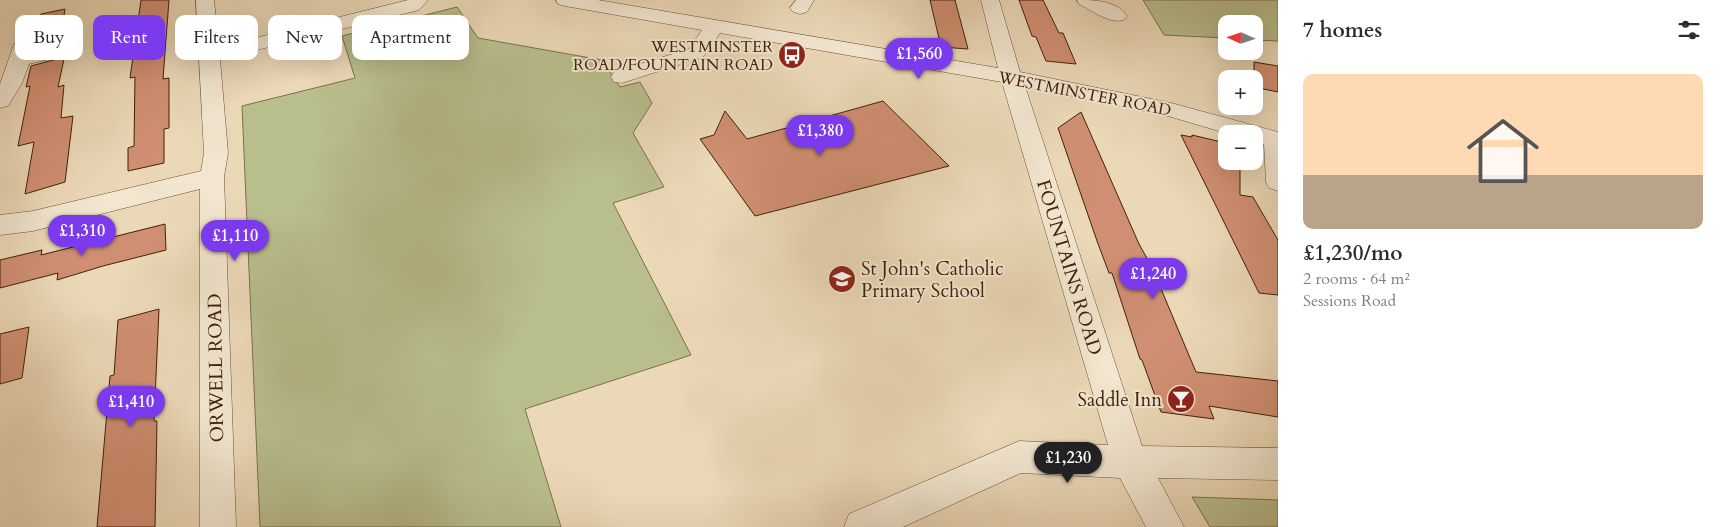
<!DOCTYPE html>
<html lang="en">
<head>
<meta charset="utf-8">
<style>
  :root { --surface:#fff; --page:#f7f7f7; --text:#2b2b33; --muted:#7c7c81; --accent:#7c3aed }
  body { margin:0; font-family:Cardo,serif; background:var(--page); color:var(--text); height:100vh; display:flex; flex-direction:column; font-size:19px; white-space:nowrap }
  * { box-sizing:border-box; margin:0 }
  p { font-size:16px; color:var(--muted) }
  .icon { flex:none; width:28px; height:28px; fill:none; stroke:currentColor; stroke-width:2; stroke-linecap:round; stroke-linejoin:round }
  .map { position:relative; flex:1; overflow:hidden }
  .side { display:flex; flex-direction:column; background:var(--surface); width:450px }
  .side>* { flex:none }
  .top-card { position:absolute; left:15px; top:15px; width:475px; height:45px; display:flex; gap:10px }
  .needle { width:32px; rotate:273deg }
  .buttons { position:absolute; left:1218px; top:15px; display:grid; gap:10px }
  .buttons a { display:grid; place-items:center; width:45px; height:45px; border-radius:10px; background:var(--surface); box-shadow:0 5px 20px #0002; font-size:25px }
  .price { position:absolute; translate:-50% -42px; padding:0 11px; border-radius:18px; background:var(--accent); color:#fff; font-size:16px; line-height:32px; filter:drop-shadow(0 1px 2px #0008) }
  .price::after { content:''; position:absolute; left:50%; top:30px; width:15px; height:11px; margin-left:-8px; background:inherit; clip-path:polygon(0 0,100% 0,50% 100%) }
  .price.selected { background:#222; color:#fff }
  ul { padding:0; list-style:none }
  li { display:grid; align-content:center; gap:10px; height:265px; padding:0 25px }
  li span { display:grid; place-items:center; height:155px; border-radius:10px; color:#555 }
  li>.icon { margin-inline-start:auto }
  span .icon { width:90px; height:90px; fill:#fffc; stroke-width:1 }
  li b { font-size:21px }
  h2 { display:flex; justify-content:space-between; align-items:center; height:60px; padding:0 25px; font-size:21px }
  .tag { padding:0 18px; border-radius:10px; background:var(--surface); box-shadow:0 5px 20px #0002; font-size:18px; line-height:45px }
  .tag.selected { background:var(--accent); color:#fff }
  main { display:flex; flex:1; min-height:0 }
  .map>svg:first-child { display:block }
  .green { fill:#b9be8d; stroke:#7c704c }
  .building { fill:#d08f72; stroke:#40210a }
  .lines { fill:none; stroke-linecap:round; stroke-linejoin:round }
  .minor-casing { stroke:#6b4f35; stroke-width:1 }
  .minor { fill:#f2e6d0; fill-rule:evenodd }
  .labels { text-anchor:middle; stroke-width:4; stroke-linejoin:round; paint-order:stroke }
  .far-poi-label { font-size:16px; fill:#40210a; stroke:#f2e6d0; text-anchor:end }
  .far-street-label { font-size:16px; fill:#40210a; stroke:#f2e6d0 }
  .street-label { font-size:19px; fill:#40210a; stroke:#f2e6d0 }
  .poi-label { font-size:19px; fill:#40210a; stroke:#f2e6d0; text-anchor:start }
</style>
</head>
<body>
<main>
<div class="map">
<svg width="1278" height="527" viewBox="0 0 1278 527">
  <rect width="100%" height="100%" fill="#ebd8b7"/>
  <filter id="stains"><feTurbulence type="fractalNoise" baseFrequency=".004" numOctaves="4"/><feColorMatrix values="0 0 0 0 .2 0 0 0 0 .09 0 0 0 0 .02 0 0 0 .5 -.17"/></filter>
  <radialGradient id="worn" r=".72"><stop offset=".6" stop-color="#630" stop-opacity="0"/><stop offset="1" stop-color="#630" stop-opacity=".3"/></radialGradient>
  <path class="green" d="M1143,0h135v41l-24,-1v-16h-28v14l-62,-3z
    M457,7l21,31 124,22 18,27 20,-5 12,21 -19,30 31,54 -51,16 78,152 -166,54 36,118h-301l-18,-421 113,-28 -13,-42z
    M1192,497l86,3v27h-68z"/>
  <path class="building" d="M141,0h28l-6,79 6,-1v50l-5,1v34l-36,8v-23l6,-2 1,-69 -5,1z
    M930,0h25l13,49 -27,-2z
    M1019,0h24l16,33h4l13,31 -30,-3 -10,-24 -4,-1z
    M65,9l-6,39 -9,-3 -16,3 7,-34z
    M57,59h7l-6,28 6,-2 -3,33 12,-2 -8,66 -40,12 9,-52 -16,4 12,-60 -4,1 5,-21z
    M1254,62l24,4v26l-24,-5z
    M883,101l66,65 -194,50 -55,-77 14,-4 11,-24 22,28z
    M1081,112l58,132 19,34 -2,-1 40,95 82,9v36l-69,-11 5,13 -53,-7 -19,-52 -2,-1 -28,-86h-3l-12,-32 -39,-113z
    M1181,135l11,2v-2l34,8v18h14v34l13,2 25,43v55l-19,-2z
    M165,224l1,26 -63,16 -46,14 1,-7 -58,15v-28l42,-10 -1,5z
    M159,309l-5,112h3l-2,106h-58l13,-151 4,-1 4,-55z
    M29,327l-7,51 -22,6v-50z"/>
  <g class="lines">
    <g class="minor-casing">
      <path id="minor" d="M196,0h18l5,47 189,-47h20l-9,10 -199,49 8,94 -4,24 12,350h-36v-338l-167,42 -33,4v-20l33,-4 168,-40 3,-18z
        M556,0h42l400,68 -17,-68h18l21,72 151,31 107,29v59l-9,-3 -3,-6 -2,-38 -10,-3v-7h-25l-61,-18 -143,-30 117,360 136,2v32l-120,-2 26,49h-38l-26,-49 -99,-5 -118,54h-59l5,-13 170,-73 89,4 -106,-363 -282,-49 -17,24 -81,26 -8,-1 -3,-5 3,-5 75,-23 13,-19 -137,-24 -7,-2z
        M796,0h18l-7,12 -7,2 -7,-2 -3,-4z
        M1077,0c17,0 39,0 50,16l-3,4c-15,4 -31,-9 -45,-16z
        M21,42l7,2 3,7 19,-4 7,2 3,4 -3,4 -28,7 -7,19 -14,23 -8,2v-24l14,-40z"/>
    </g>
    <use href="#minor" class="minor"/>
  </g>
  <defs>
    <g id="bus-disc" transform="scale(1.4375)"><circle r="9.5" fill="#8f2418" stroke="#f2e6d0"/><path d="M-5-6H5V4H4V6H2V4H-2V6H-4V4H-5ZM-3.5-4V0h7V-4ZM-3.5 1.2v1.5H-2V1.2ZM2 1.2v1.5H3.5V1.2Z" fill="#fff"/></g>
    <g id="school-disc" transform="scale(1.4375)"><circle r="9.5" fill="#8f2418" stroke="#f2e6d0"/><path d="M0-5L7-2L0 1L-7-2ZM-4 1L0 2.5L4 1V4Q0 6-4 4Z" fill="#fff"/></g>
    <g id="bar-disc" transform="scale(1.4375)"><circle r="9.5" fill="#8f2418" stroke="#f2e6d0"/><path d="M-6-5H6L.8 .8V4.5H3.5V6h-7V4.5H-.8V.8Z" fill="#fff"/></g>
  </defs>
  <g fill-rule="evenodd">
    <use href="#bus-disc" x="792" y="55"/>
    <use href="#school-disc" x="842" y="279"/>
    <use href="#bar-disc" x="1181" y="399"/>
  </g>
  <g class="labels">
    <g class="far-poi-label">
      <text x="773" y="52">WESTMINSTER<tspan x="773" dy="18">ROAD/FOUNTAIN ROAD</tspan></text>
    </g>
    <g class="far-street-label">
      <text transform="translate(1085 93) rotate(11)" y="6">WESTMINSTER ROAD</text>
    </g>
    <g class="street-label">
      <text transform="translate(1070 267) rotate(73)" y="7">FOUNTAINS ROAD</text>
      <text transform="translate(215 368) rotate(-91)" y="7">ORWELL ROAD</text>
    </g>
    <g class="poi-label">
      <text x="861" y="275">St John's Catholic<tspan x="861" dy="22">Primary School</tspan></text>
      <text x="1162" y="406" text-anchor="end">Saddle Inn</text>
    </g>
  </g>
  <rect width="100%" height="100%" filter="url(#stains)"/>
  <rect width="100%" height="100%" fill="url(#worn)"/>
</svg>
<div class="buttons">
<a><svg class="needle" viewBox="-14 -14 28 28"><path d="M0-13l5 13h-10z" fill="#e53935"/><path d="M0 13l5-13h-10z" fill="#7c7c81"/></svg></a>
<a>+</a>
<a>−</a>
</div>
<b class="price" style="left:919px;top:80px">£1,560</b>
<b class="price" style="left:820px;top:157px">£1,380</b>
<b class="price" style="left:82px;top:257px">£1,310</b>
<b class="price" style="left:235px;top:262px">£1,110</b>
<b class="price" style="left:1153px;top:300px">£1,240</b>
<b class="price" style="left:131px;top:428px">£1,410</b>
<b class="price selected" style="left:1068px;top:484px">£1,230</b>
<div class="top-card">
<a class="tag">Buy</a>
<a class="tag selected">Rent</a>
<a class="tag">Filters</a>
<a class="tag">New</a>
<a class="tag">Apartment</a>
</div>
</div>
<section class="side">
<h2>7 homes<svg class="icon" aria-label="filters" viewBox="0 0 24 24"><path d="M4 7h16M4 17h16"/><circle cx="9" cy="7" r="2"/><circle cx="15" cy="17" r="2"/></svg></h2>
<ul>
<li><span style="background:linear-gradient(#ffd9b3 65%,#b9a48a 0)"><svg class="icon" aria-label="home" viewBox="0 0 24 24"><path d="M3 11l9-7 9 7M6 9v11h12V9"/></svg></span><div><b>£1,230/mo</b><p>2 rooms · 64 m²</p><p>Sessions Road</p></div></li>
</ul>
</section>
</main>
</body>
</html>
